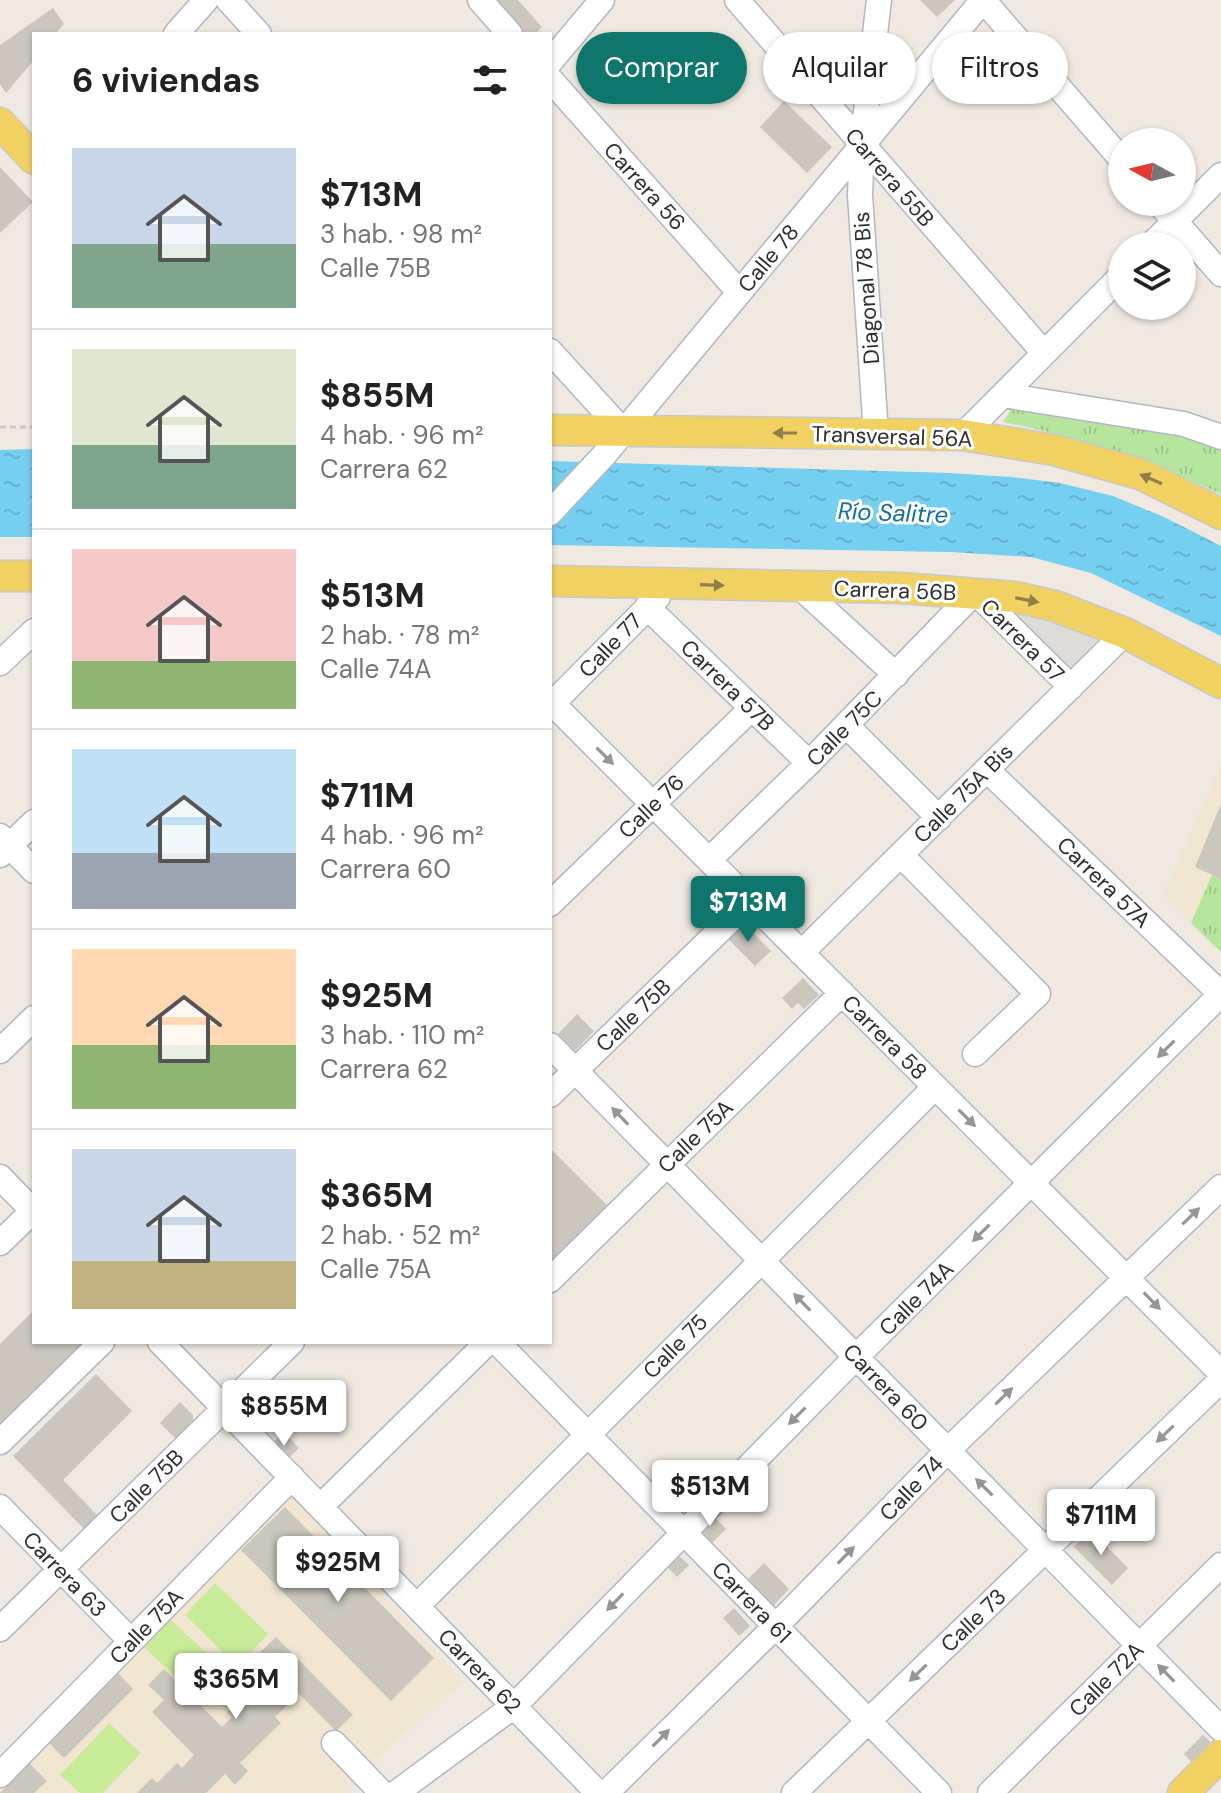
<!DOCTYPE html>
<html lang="es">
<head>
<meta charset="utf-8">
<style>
  :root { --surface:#fff; --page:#f2f2f2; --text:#222; --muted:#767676; --line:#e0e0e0; --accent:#0f766e }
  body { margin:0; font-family:"DM Sans",sans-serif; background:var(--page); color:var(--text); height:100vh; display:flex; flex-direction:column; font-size:30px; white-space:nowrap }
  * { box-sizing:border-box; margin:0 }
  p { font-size:26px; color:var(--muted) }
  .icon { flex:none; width:44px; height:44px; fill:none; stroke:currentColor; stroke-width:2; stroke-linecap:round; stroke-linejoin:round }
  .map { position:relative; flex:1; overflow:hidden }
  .sheet { position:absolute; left:32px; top:32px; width:520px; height:1312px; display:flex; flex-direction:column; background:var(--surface); border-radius:0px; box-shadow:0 2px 6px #0004 }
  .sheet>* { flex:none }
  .top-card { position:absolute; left:576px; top:32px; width:524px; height:72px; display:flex; gap:16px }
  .needle { width:52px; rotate:278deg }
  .controls { position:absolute; left:1108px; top:128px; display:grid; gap:16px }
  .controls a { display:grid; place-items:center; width:88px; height:88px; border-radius:50%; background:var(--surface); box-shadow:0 2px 6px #0004; font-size:40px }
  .price { position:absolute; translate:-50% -68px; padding:0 18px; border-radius:8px; background:#fff; color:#222; font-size:26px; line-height:52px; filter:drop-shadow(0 2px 4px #0008) }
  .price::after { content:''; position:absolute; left:50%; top:48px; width:24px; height:18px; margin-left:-12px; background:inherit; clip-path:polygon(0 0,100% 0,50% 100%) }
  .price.on { background:var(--accent); color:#fff }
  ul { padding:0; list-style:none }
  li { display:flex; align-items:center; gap:24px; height:200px; padding:0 40px }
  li+li { border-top:2px solid var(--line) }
  li span { display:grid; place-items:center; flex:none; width:224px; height:160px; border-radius:0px; color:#555 }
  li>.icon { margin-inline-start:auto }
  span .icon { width:96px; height:96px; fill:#fffc; stroke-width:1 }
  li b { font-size:34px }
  h2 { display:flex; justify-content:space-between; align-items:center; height:96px; padding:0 40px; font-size:34px }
  .chip { padding:0 28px; border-radius:36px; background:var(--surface); box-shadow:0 2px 6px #0004; font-size:28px; line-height:72px }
  .chip.on { background:var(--accent); color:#fff }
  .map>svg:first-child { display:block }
  .education { fill:#f0e6d1 }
  .grass { fill:url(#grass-tufts) }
  .pitch { fill:#c9ec9a }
  .plaza { fill:#dfdcd8 }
  .water { fill:url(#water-ripples) }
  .building { fill:#cbc7bf }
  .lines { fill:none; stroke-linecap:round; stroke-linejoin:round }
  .minor-casing { stroke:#b4b7c1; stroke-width:27 }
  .major-casing { stroke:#c9c9c9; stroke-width:33 }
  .path { stroke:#c9c9c9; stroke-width:3; stroke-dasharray:6 4; stroke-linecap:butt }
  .minor { stroke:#fff; stroke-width:24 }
  .major { stroke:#f2d163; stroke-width:30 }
  .oneway { fill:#908048 }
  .oneway2 { fill:#969696 }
  .labels { text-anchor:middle; stroke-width:6; stroke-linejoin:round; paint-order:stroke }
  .street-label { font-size:22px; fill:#2e2e2e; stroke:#fff }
  .water-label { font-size:24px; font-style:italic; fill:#0d6fa3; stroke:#fff }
</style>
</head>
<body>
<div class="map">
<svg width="1221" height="1793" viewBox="0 0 1221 1793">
  <defs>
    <pattern id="grass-tufts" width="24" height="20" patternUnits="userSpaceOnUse" patternTransform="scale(2)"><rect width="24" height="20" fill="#b6e59e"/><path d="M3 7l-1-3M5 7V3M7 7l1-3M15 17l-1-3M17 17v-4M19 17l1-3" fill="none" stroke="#9dc588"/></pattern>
    <pattern id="water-ripples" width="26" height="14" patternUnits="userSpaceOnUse" patternTransform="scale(2)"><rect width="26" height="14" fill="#75cff0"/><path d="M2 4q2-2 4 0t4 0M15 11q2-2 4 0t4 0" fill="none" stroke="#66b2ce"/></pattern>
  </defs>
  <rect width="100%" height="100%" fill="#efe9e1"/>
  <path class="education" d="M1221,765v187l-58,-56z
    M290,1493l172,187 -73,68 -42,45h-347v-5z"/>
  <path class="grass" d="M1016,401l146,30 59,19v44c-70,-31 -143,-58 -218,-72z
    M1212,875l9,4v73l-30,-29z"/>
  <path class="pitch" d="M215,1583l53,51 -30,33 -53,-52z
    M170,1619l63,59 -26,29 -63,-60z
    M109,1723l32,30 -38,40h-23l-20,-18z"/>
  <path class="plaza" d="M1001,607l112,30 -42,37z"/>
  <path class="water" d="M34,449v88h-34v-87z
    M550,461l399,12 62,4 49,6 53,13 51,21 57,29v90l-130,-63 -60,-16 -80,-5 -401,-7z"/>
  <path class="building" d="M482,0h36l24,27 -7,7h-22z
    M920,0h35l-18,17z
    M53,8l11,16 -9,10h-21v26l-28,33 -6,-9v-39z
    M784,101l48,46 -25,26 -47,-46z
    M0,167l33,35 -33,31z
    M1221,804v75l-26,-12z
    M742,921l29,30 -16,15 -29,-29z
    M803,978l16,17 -15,14 -6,-6 -6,6 -10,-11z
    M577,1014l17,17 -19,20 -17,-17z
    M550,1148l58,58 -58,57z
    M34,1310v32h51l-85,83v-81z
    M96,1374l36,37 -69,69 36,37 -14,13 -72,-74z
    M180,1402l13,13v5l-17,19 -16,-16z
    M284,1432l15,16 -16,15 -15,-15z
    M675,1485l15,17 -14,9 -15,-13z
    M285,1507l149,151 -43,43 -150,-151z
    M710,1512l16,17 -16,16 -16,-17z
    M1091,1530l37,38 -16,17 -38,-38z
    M676,1553l13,12 -12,12 -16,-16z
    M764,1563l25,26 -15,16 -9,-1 -21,-21z
    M734,1608l16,18 -11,10 -16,-18z
    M276,1637l77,78 -17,16 -37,-37 -24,23 6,6 -41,40 8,8 -13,14 -10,-11 -19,19h-69l15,-15 5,5 20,-20 5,5 12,-13 -42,-43 12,-12 -16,-15 16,-16 58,58 10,-10 -5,-5 18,-18 -4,-3 25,-25 -10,-10z
    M118,1673l15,16 -69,69 -15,-15z
    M1203,1735l11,10 -20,20 -10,-11z
    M29,1763l18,18 -13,12h-34z"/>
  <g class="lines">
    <g class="minor-casing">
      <path id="minor" d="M228,0l31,34
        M480,0l30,34
        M737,0l307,353
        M983,0l139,160
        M176,34l30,-34
        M550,62l52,-62
        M550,79l189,213
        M1158,202l63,72
        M1150,246l71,-71
        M550,351l73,80
        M1003,395l181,29 37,13
        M876,434l-16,-239 2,-50 17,-145
        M963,435l159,-160
        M550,513l55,-59 378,-454
        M801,588l95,87
        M647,607l162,156
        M0,663l34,-32
        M550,701l671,672
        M550,706l108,-109
        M846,725l93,93
        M987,770l234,224
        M0,836l34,35
        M0,855l34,-33
        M901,855l137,139 -63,60
        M709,860l100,-97 166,-171 96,95
        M550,904l202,-196
        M801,953l324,-320
        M550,1045l671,684
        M0,1051l34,-33
        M550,1095l200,-194
        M0,1177l34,35
        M0,1243l34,-33
        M550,1280l292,-287
        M160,1342l438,451
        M497,1342l442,451
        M0,1442l102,-100
        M0,1507l131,134
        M320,1507l168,-165
        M417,1606l518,-519
        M0,1629l292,-287
        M334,1743l48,50
        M0,1775l292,-298
        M396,1793l118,-87 342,-349 365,-363
        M606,1793l170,-167 172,-176 273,-263
        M794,1793l427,-413
        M990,1793l231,-228"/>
    </g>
    <g class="major-casing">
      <path id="major" d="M0,123l34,36
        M550,430l413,5 91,15 86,24 81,40
        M0,576h34
        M550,581l351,7 115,9 39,9 70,27 96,50
        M1183,1793l38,-38"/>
    </g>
    <path class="path" d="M0,427h34"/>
    <use href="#minor" class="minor"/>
    <use href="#major" class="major"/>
  </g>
  <defs><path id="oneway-solid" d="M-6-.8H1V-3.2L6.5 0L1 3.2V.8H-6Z" transform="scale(2)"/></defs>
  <g class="oneway">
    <use href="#oneway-solid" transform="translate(785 433) rotate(-180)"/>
    <use href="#oneway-solid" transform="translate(1151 479) rotate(-157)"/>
    <use href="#oneway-solid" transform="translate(712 585) rotate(2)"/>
    <use href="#oneway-solid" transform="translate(1027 600) rotate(11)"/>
  </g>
  <g class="oneway2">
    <use href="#oneway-solid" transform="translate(605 756) rotate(45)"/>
    <use href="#oneway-solid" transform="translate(1166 1049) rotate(135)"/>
    <use href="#oneway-solid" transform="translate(620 1116) rotate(-134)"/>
    <use href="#oneway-solid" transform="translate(967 1118) rotate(45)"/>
    <use href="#oneway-solid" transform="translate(1191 1216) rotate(-44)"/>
    <use href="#oneway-solid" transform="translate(981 1233) rotate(135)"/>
    <use href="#oneway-solid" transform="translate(1152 1301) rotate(46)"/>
    <use href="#oneway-solid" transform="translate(802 1302) rotate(-134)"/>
    <use href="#oneway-solid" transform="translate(1004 1396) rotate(-44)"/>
    <use href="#oneway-solid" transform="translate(797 1416) rotate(135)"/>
    <use href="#oneway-solid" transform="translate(1165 1434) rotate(136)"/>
    <use href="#oneway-solid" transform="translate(984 1487) rotate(-135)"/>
    <use href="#oneway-solid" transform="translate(846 1555) rotate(-46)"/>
    <use href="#oneway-solid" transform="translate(615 1602) rotate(134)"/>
    <use href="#oneway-solid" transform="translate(918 1673) rotate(136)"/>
    <use href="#oneway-solid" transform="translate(1166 1673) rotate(-134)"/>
    <use href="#oneway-solid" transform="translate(661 1738) rotate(-45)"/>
  </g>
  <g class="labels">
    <g class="street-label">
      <text transform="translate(890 177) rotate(49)" y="8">Carrera 55B</text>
      <text transform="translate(645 186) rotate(48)" y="8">Carrera 56</text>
      <text transform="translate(768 258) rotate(-50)" y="8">Calle 78</text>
      <text transform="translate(866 288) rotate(-94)" y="8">Diagonal 78 Bis</text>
      <text transform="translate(892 436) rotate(2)" y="8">Transversal 56A</text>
      <text transform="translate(895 590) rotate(2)" y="8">Carrera 56B</text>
      <text transform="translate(1023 640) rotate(45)" y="8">Carrera 57</text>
      <text transform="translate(610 645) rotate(-46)" y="8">Calle 77</text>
      <text transform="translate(728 685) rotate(44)" y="8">Carrera 57B</text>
      <text transform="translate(844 728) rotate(-45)" y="8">Calle 75C</text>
      <text transform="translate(963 793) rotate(-45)" y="8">Calle 75A Bis</text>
      <text transform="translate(651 806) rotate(-44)" y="8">Calle 76</text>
      <text transform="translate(1104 882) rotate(44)" y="8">Carrera 57A</text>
      <text transform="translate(633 1015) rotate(-44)" y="8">Calle 75B</text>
      <text transform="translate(885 1037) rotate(45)" y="8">Carrera 58</text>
      <text transform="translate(695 1136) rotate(-44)" y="8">Calle 75A</text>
      <text transform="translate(916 1298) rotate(-45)" y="8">Calle 74A</text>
      <text transform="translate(675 1346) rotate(-45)" y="8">Calle 75</text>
      <text transform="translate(886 1387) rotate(46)" y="8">Carrera 60</text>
      <text transform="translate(146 1486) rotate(-45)" y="8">Calle 75B</text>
      <text transform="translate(911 1488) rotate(-46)" y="8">Calle 74</text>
      <text transform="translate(65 1574) rotate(46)" y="8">Carrera 63</text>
      <text transform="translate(752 1602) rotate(46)" y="8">Carrera 61</text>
      <text transform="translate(973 1620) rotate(-44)" y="8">Calle 73</text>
      <text transform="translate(146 1626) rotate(-46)" y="8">Calle 75A</text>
      <text transform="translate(480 1671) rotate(46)" y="8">Carrera 62</text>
      <text transform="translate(1106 1679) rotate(-45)" y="8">Calle 72A</text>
    </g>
    <g class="water-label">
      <text transform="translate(893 513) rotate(2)" y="8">Río Salitre</text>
    </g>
  </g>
</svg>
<div class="controls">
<a><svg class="needle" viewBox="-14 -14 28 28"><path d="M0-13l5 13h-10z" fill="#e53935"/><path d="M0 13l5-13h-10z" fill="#767676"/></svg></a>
<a><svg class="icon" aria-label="layers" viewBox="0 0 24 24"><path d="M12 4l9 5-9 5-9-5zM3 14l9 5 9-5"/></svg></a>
</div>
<b class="price on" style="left:748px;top:944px">$713M</b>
<b class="price" style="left:284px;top:1448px">$855M</b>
<b class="price" style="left:710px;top:1528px">$513M</b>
<b class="price" style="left:1101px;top:1557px">$711M</b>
<b class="price" style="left:338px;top:1604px">$925M</b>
<b class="price" style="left:236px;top:1721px">$365M</b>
<div class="top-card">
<a class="chip on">Comprar</a>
<a class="chip">Alquilar</a>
<a class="chip">Filtros</a>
</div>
<section class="sheet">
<h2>6 viviendas<svg class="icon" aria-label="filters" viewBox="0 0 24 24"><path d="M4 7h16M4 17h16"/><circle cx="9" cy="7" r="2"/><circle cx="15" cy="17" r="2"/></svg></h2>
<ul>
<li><span style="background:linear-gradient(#c9d6e8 60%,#7fa58c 0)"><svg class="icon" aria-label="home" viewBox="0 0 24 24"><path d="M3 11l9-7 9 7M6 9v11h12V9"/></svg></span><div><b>$713M</b><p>3 hab. · 98 m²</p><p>Calle 75B</p></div></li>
<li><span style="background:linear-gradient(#dfe7d0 60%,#7fa58c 0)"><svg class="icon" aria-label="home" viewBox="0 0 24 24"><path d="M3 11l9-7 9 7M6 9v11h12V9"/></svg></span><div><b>$855M</b><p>4 hab. · 96 m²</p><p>Carrera 62</p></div></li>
<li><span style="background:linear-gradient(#f6c9c9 70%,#8fb573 0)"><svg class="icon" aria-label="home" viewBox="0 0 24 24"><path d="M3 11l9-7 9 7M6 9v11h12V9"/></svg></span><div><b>$513M</b><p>2 hab. · 78 m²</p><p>Calle 74A</p></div></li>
<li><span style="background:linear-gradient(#bfe0f5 65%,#9aa5b1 0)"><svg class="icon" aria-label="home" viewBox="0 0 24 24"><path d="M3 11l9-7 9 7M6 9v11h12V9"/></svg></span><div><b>$711M</b><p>4 hab. · 96 m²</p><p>Carrera 60</p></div></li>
<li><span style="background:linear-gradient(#ffd9b3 60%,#8fb573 0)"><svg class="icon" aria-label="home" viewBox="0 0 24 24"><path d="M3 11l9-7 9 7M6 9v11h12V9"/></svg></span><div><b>$925M</b><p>3 hab. · 110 m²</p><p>Carrera 62</p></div></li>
<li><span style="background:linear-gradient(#c9d6e8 70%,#c2b280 0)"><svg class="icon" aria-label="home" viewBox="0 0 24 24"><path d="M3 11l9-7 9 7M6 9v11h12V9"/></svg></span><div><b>$365M</b><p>2 hab. · 52 m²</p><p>Calle 75A</p></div></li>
</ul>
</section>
</div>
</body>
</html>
